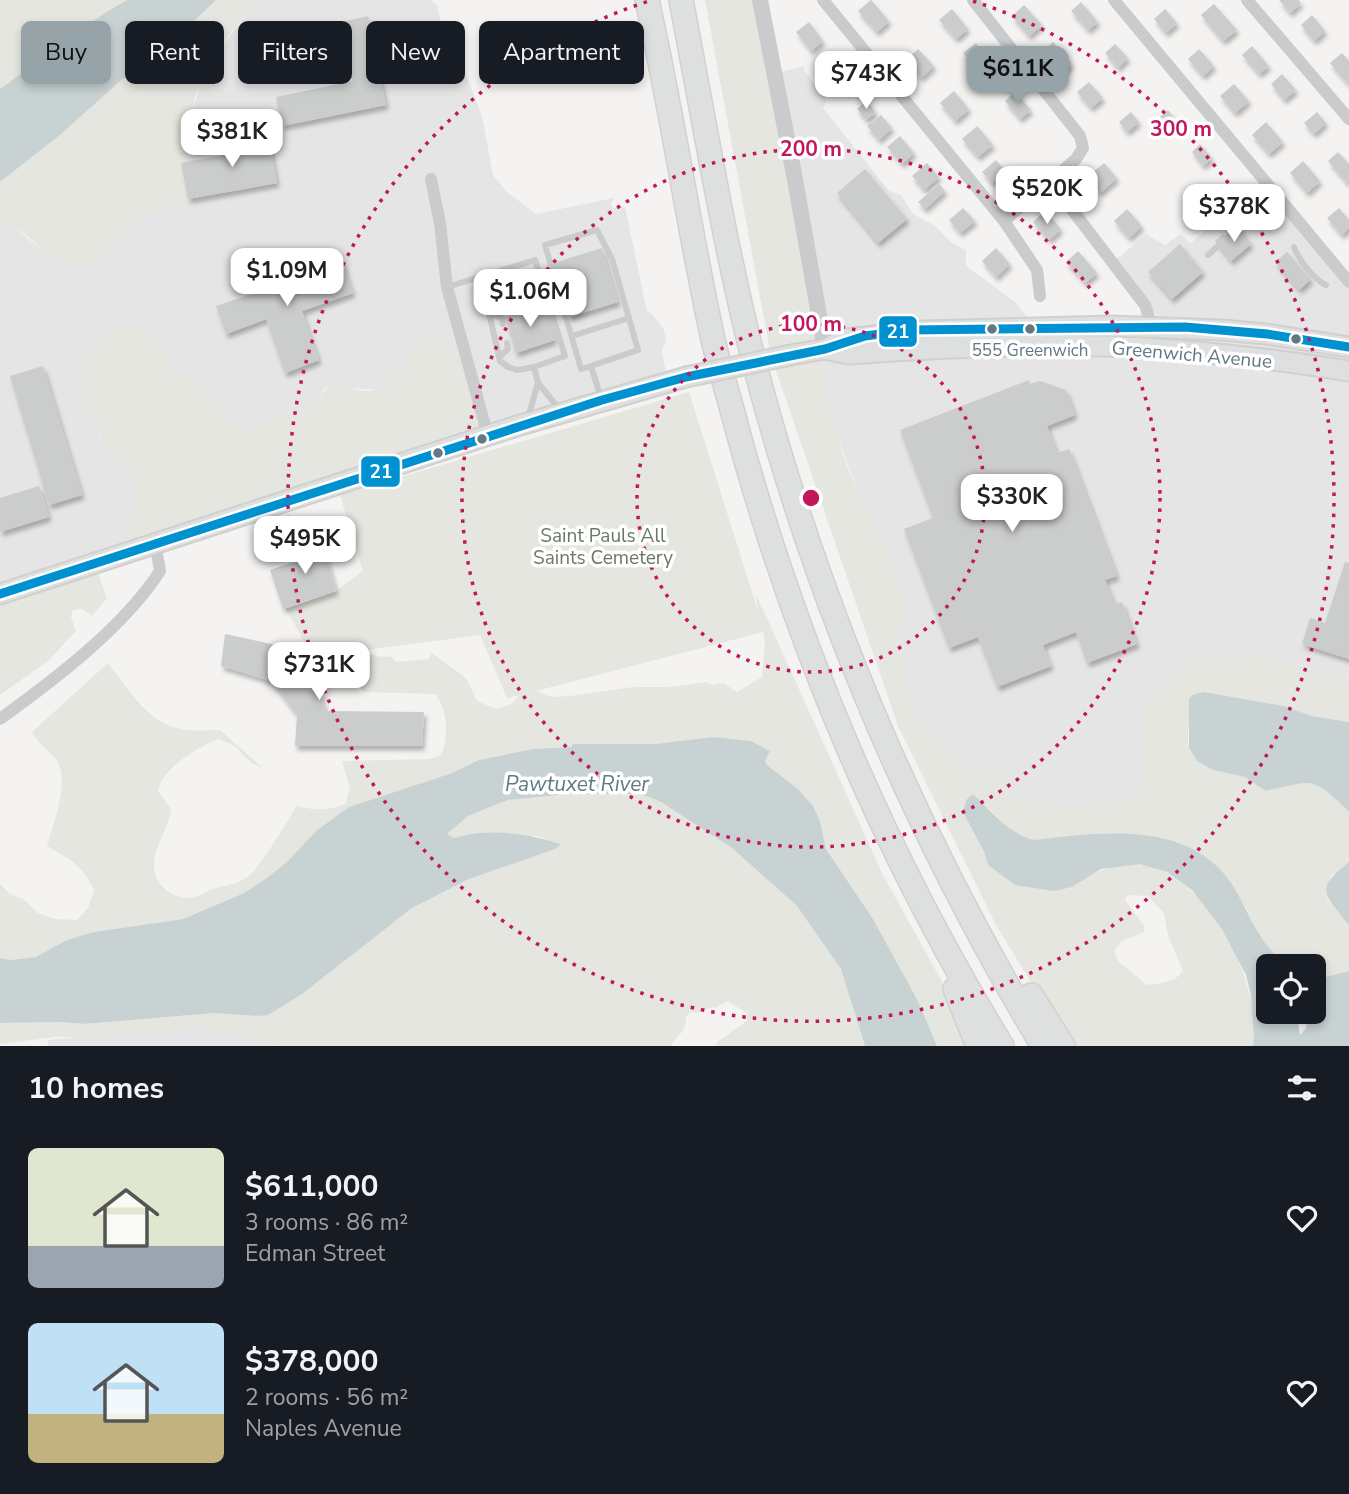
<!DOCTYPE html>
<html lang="en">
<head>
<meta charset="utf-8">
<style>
  :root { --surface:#171b24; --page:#242831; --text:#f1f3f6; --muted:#9ea1a6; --accent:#96a3a9 }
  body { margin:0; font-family:"Nunito Sans",sans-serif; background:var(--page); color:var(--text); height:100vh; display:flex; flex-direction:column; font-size:26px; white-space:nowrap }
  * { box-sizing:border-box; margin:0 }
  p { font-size:23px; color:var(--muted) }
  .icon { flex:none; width:38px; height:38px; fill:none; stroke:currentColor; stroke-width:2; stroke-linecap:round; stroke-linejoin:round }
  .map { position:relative; height:1046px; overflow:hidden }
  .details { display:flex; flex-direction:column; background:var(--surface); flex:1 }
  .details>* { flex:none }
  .banner { position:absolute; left:21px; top:21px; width:700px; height:63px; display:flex; gap:14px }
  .tools { position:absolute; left:1256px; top:954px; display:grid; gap:14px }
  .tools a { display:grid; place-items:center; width:70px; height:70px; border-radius:10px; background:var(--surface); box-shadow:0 4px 10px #0003; font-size:35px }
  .price { position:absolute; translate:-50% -60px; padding:0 16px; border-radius:14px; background:#fff; color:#222; font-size:23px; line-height:46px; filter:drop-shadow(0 2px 4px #0008) }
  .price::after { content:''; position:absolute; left:50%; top:42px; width:21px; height:16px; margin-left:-10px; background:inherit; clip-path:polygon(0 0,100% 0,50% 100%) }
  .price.selected { background:var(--accent); color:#111 }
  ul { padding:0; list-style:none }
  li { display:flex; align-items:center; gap:21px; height:175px; padding:0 28px }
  li span { display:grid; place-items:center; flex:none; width:196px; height:140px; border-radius:10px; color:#555 }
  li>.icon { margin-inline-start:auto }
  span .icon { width:84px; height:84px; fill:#fffc; stroke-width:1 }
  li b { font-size:30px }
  h2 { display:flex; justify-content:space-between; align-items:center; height:84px; padding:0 28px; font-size:30px }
  .tag { padding:0 24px; border-radius:10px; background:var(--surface); box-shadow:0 4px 10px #0003; font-size:24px; line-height:63px }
  .tag.selected { background:var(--accent); color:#111 }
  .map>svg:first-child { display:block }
  .built { fill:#e4e5e4 }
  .green { fill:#e4e6df; fill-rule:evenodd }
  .water { fill:#c8d2d3 }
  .building { fill:#cbcccc; filter:url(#shadow) }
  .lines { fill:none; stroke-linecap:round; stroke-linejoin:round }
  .primary-casing { stroke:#d0d0d0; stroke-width:23 }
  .motorway-casing { stroke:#d0d1d0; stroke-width:26 }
  .service { stroke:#cacbcc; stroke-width:6 }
  .minor { stroke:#cacbcc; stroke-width:12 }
  .tertiary { stroke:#cacbcc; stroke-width:16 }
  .primary { stroke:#dedfdf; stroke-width:19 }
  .motorway { stroke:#dedfdf; stroke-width:23 }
  .primary-bridge-casing { stroke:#d0d0d0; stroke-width:23; stroke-linecap:butt }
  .primary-bridge { stroke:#dedfdf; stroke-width:19 }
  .bus-1-casing { stroke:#fff; stroke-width:14 }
  .bus-1 { stroke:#0092d0; stroke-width:9 }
  .ring { fill:none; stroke:#c2185b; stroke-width:3.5; stroke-dasharray:3.5 7 }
  .bus-dot { fill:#637882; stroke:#fff; stroke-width:2.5 }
  .labels { text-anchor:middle; stroke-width:7; stroke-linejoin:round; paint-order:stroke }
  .bus-label { font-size:17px; fill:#637882; stroke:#fff }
  .street-label { font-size:19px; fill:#637882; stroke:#fff }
  .park-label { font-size:19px; fill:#6a7962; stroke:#fff }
  .water-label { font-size:21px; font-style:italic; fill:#5f7b80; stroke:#fff }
  .centre { fill:#c2185b; stroke:#fff; stroke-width:3.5 }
  .ring-label { font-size:21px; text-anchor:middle; font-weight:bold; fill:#c2185b; stroke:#fff; stroke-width:7; stroke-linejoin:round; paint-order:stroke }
  .line-badge { stroke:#fff; stroke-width:2.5 }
  .badge-label { font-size:19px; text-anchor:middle; font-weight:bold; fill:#fff }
</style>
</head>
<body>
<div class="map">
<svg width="1349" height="1046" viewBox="0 0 1349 1046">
  <defs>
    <filter id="shadow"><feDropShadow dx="2.5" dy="4.5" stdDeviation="2" flood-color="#0004"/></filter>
  </defs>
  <rect width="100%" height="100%" fill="#f4f3f1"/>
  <path class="built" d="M269,0h162l6,5 7,32 23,40 15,39 11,59 14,17 29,22 78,-16 -3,6 2,4 12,-1 22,104 6,4 11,15 2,10 -4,11 5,27 -177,58 -51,-96h-18l-30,43 -11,7 -54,-3 -11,19 -15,7 -23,-2 -11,12 -17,8 -21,-9 -24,-35 -33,-16 -4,-6 -49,-37 -11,13 -9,86 3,14 19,19 14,24 2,20 -11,19 7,27 -132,52v-377l12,1 41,33 75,-35 6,-5 54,-18 -7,-26 1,-16 16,-32 -5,-17 9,-34 31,-45 17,-20z
    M804,66v4l23,30 -4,8 66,83 12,4 12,19 22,12 17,17 14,7v16l49,36 24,28 127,-3 -51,-64 1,-3 30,-26 19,11 15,-11 11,9 73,-63 85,99v401l-52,-16 -101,-7 -37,27 -15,28 3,32 -2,41 -7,13 -73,11 -54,-13 -9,-22 -26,-4 -22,-10 -28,-28 -18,-39 -10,-53 7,-37 -32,-88 -9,-11 -10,-22 -18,-52 -19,-76 -41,-281z
    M219,1021l53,25h-225l2,-6z"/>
  <path class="green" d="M0,0h127l-21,12 -106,77z
    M216,0h53c-6,4 -13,7 -19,12 -21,17 -57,71 -57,99 0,6 5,9 8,14l-9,13 1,15 -11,6 -1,16 7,26 -54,18 -6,5 -21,36c-63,28 -63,-32 -107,-35v-43l60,-47 97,-87 33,-23z
    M705,0h55l65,349 -8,6c14,46 25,123 56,160l33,88 -8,38 10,52 18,39 28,28 22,10 26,4 9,22 55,13 72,-12 7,-12 2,-41 -4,-32 16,-28 37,-27 74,-1 79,24v42l-37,-6 -28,-10 -80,-14 -10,2c-2,15 -6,30 -6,45 0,30 33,30 54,37 9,2 17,10 24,15 48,-11 47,-15 83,21v50l-19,15 -3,22 22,26v46l-30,8 -5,6v-19h-30l-24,-29 -15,-31 -19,-30 -202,-38 -13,-8 -38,-36 -7,6 -3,12 21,40 4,13 84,22c21,-13 43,-27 69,-23 68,10 122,120 112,182h-183l-74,-121 -98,-199 -127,-370zM1127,895l21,1 16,17 4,23 15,35c-9,12 -21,12 -36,14l-28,-23 -5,-11 8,-10 22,-9 1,-5 -20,-27z
    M139,326l15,8 17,37 33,16 24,35 21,9 17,-8 11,-12c16,1 33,3 43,-12 5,-9 7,-13 15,-18 49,27 61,-6 86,-41l7,-4 11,4 9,12 20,-2 19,84 -355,116 -7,-27 11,-19 -2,-20 -14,-24 -15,-7 -7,-26 -18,-14 1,-45 37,-40z
    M689,392l69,219 -2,-17 127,281 78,141 8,30h-32l-19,-45 -45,-82 -47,-70 -6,-28 -22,-32 -31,-24 -2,-4 5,-10 -57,-14 -58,7 -122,5 -54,11 -27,13 -103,34 -33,24 -29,31 -23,18 -20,13 -61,26 -89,13 -27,8 -31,17 -26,3 -10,-2v-74l10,10 13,5 15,14 17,6 22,1 11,-12 6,-18c-12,-26 -24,-30 -47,-44 6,-21 23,-65 10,-85 -8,-11 -19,-17 -25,-29l76,-69c22,27 40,63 79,67 11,1 22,0 33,0l43,38 -12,-5 -16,-17 -16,-7c-20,7 -58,30 -61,52l13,18c-2,20 -17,36 -17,56 0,21 20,36 40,32 7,-1 13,-6 19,-8 14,-4 29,-5 39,-16 9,-9 39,-56 44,-67 16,4 33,5 49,-2l5,-16 -8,-27 88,-2 11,-4c8,-19 7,-46 -6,-61l-71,-2 -17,-19 -17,-7 -7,-7 6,-3c13,5 22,-4 34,-3 9,1 19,6 28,3l5,6 32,-3 4,-6 34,25 11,23 19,8 15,-5 9,-9 -13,3 -27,-63 -167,22 -27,-48 50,-18 27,-20 -23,-76zM763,632l2,10 -3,35 -25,15 -14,-9 -11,2 -6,-3 -35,5h-38l-63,9 -18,1 -16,-6z
    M97,571l10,27 -15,18 -10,-7 -9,1 -2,7 5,14 -28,30 -48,34v-93z
    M570,794h71l20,8 71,46 65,58 21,28 23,35 24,77h-149l1,-4 30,-21v-8l-19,-12 -13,7 -3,-1 -15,6 -6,-1 -5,5c1,15 -9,18 -15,29h-396l-40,-13 -33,-6 -100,10h-47l-55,7v-21l62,-1 22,2 130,-11 42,3 46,-22 110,-86 57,-29 85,-30 6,-5 -22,-8h-76l-8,2 -7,-4 21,-18 40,-16z"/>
  <path class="water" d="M127,0h89l-26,25 -33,23 -97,87 -60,47v-93l106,-77z
    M1204,692l80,14 28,10 37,6v90c-36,-36 -35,-32 -83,-21l-21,-14 -32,-7 -16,-9 -8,-13v-49l5,-5z
    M713,737l38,4 19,10 -5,10 2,4 31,24 15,17 7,15 6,28 47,70 45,82 19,45h-72l-24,-77 -44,-63 -65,-58 -71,-46 -20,-8h-71l-62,6 -40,16 -21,18 7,4c34,-10 74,-5 107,6l-6,5 -86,30 -57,29 -110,86 -34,21 -12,1 -42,-3 -130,11 -22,-2 -62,1v-65l10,2 26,-3 31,-17 27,-8 89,-13 61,-26 20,-13 23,-18 29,-31 33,-24 103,-34 27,-13 54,-11 38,-2 2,-3h82z
    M973,794c18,17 36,40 61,46 63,-7 146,-20 192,36 15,19 22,41 35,61 6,10 16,19 23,29h-15v46h27l4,23 6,-7 2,-16h6c0,-37 2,-32 35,-41v75h-96l1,-10 -3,-41 -5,-20 -24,-46 -30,-39 -25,-18 -27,-8 -39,5 -29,18 -18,4 -39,-6 -27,-20 -4,-13 -21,-40 3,-12z
    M1349,862v63c-25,-31 -35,-36 0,-63z"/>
  <path class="building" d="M871,0l18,21 -12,11 -19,-21z
    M1279,0h20l2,3 -11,10z
    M1081,2l17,20 -10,8 -17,-19z
    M1214,4l23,26 -14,11 -22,-26z
    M1024,5l18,20 -13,11 -17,-20z
    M952,9l16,20 -12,10 -17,-19z
    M1165,9l12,14 -11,10 -12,-14z
    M1312,15l13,16 -11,10 -13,-16z
    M368,16l18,89 -104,21 -6,-29 77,-16 -12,-59z
    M809,22l14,19 -12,10 -15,-19z
    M1053,42l19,22 -11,10 -19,-22z
    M976,43l18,21 -12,11 -19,-22z
    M1115,44l13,14 -10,10 -13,-15z
    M1252,46l17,20 -10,8 -17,-19z
    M918,49l16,17 -13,12 -15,-18z
    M1199,49l15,17 -11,10 -15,-17z
    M834,53l24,29 -12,10 -24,-29z
    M1342,53l7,8v24l-19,-22z
    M1282,74l14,16 -12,10 -13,-16z
    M1089,82l14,16 -12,10 -14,-16z
    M1234,84l15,17 -14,12 -15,-17z
    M954,91l15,18 -14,12 -15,-18z
    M1015,92l16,18 -11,9 -15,-18z
    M866,101l10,11 -10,8 -9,-11z
    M1168,110l9,12 -13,11 -10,-11z
    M1131,112l8,10 -12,10 -8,-10z
    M1317,112l9,11 -12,11 -10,-11z
    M881,115l11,13 -13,12 -12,-14z
    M1266,122l17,20 -14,12 -17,-19z
    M977,126l16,19 -15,12 -16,-18z
    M267,128l10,55 -89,16 -7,-36 70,-13 -3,-19z
    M900,136l14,17 -12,11 -15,-17z
    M1200,144l12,14 -9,8 -11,-14z
    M1338,152l11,12v21l-21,-24z
    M996,160l10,12 -14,11 -10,-11z
    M1303,161l17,20 -13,12 -17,-20z
    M927,163l12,14 -15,13 -12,-14z
    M1104,163l13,15 -17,15 -14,-15z
    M865,169l42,50 -29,24 -41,-50z
    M939,184l6,7 -20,18 -7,-7z
    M963,208l12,13 -15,12 -11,-13z
    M1339,208l10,12v8l-7,7 -15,-17z
    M1127,209l15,17 -13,12 -15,-17z
    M1045,211l16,18 -12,11 -16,-18z
    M1240,228l11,16 -20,17 -16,-20 8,-7 5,5z
    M1180,244l23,28 -31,27 -24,-27z
    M602,248l16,54 -49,15 -16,-54z
    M996,248l14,16 -14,13 -14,-16z
    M1078,251l19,22 -12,10 -19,-21z
    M1287,252l24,27 -12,11 -24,-28z
    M277,256l9,25 56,-20 11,32 -51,18 17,49 -34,13 -19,-54 -40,15 -10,-28 51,-17 -9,-27z
    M543,305l12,35 -39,13 -11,-36z
    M43,366l39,129 -33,10 -39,-129z
    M1029,380l1,4 10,-3 26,9 9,25 -28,11 10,27 12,-4 48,127 -12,4 10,25 7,-3 15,42 -50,19 -11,-31 -33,13 8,21 -54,21 -19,-50 -29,11 -45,-119 29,-11 -33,-88z
    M39,486l10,31 -49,15v-34z
    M322,538l14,53 -53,18 -13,-39 32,-11 -4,-14z
    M1345,562l4,1v96l-47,-15 8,-26 15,5z
    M225,634l60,13 35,45 6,19 98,1 -2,34h-127l2,-31 -26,-34 -50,-15z"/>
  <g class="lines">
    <g class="primary-casing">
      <path id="primary" d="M825,349l23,5c85,-6 171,-10 256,-8 82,3 164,12 245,25
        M791,355l34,-6 21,-10 77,-8 189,-5 110,4 44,4 83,13
        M0,594l517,-168 169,-49"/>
    </g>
    <g class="motorway-casing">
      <path id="motorway" d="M647,0c25,111 41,224 65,335 7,32 18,65 26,97 59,215 148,424 264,614
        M681,0c24,124 44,251 76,373 63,238 159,462 286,673
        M955,989l23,57
        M1031,995l32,51"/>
    </g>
    <path class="service" d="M1227,238l21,-18 5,-8
      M1294,247c5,13 19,32 32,38
      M1208,255l10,-9
      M485,276l8,29 -4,8 11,48 8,6 9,3 17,-3
      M447,287l88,-27 30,96 -31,11 4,16
      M493,305l51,-16
      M489,313l13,5 1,6
      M572,336l57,-18
      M499,357l9,-8 -1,-6
      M591,366l-10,3 -36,-124 52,-15 15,29 26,91 -47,16 10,32
      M528,418l10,-35 23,28"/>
    <path class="minor" d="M823,0l181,221 33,49 3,26
      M973,0l107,136 3,12 -7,11 -72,62
      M1114,0l235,282
      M1247,0l102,119
      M431,179l9,44 7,64 41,149
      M1050,181l95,124 7,21
      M0,719c54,-39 124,-92 160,-148l-5,-28"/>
    <path class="tertiary" d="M760,0l34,174 31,175"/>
    <use href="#primary" class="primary"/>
    <use href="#motorway" class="motorway"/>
    <g class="primary-bridge-casing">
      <path id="primary-bridge" d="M686,377l105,-22"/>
    </g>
    <use href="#primary-bridge" class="primary-bridge"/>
    <g class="bus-1-casing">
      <path id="bus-1" d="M0,594l602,-194 84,-23 139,-28 40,-13 45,-6 275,-3 82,7 82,13"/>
    </g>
    <use href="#bus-1" class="bus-1"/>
  </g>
  <g class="ring">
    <circle cx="811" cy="498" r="174"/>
    <circle cx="811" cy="498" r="349"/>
    <path d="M973 1A523 523 0 1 1 649 1"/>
  </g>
  <g class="bus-dot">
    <circle cx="992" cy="329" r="6"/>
    <circle cx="1030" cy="329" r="6"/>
    <circle cx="1296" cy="339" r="6"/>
    <circle cx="482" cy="439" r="6"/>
    <circle cx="438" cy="453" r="6"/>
  </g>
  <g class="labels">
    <g class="bus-label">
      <text x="1030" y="356">555 Greenwich</text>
    </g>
    <g class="street-label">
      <text transform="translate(1192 354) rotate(5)" y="7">Greenwich Avenue</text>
    </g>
    <g class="park-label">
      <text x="603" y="542">Saint Pauls All<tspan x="603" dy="22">Saints Cemetery</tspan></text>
    </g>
    <g class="water-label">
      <text x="577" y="791">Pawtuxet River</text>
    </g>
  </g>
  <circle cx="811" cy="498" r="10" class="centre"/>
  <g class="ring-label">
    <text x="1181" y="136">300 m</text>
    <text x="811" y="156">200 m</text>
    <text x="811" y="331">100 m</text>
  </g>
  <g class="line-badge">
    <rect x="878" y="315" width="40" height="33" rx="7" fill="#0092d0"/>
    <rect x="360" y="455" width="41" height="33" rx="7" fill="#0092d0"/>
  </g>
  <g class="badge-label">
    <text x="898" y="338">21</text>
    <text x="381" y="478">21</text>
  </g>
</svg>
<div class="tools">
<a><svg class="icon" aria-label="locate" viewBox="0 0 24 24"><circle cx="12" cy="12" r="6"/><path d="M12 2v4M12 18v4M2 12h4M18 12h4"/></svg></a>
</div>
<b class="price selected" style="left:1018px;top:106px">$611K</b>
<b class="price" style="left:866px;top:111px">$743K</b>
<b class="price" style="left:232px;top:169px">$381K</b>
<b class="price" style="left:1047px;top:226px">$520K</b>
<b class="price" style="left:1234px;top:244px">$378K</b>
<b class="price" style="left:287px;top:308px">$1.09M</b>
<b class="price" style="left:530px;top:329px">$1.06M</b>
<b class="price" style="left:1012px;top:534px">$330K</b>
<b class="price" style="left:305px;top:576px">$495K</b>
<b class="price" style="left:319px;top:702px">$731K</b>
<div class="banner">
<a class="tag selected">Buy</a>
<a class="tag">Rent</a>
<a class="tag">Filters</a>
<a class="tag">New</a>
<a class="tag">Apartment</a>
</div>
</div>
<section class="details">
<h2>10 homes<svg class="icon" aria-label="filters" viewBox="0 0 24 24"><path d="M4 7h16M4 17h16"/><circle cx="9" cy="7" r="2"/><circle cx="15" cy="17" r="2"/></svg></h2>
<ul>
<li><span style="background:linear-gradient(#dfe7d0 70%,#9aa5b1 0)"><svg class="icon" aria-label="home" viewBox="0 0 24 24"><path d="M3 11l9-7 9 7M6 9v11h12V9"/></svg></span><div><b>$611,000</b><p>3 rooms · 86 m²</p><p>Edman Street</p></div><svg class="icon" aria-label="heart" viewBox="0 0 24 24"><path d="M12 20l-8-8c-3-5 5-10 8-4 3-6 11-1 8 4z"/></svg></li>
<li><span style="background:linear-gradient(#bfe0f5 65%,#c2b280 0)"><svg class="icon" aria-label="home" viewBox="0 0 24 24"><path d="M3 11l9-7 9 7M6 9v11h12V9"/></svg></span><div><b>$378,000</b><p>2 rooms · 56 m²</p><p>Naples Avenue</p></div><svg class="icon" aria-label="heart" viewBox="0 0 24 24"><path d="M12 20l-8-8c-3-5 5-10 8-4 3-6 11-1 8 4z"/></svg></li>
</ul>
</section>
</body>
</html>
